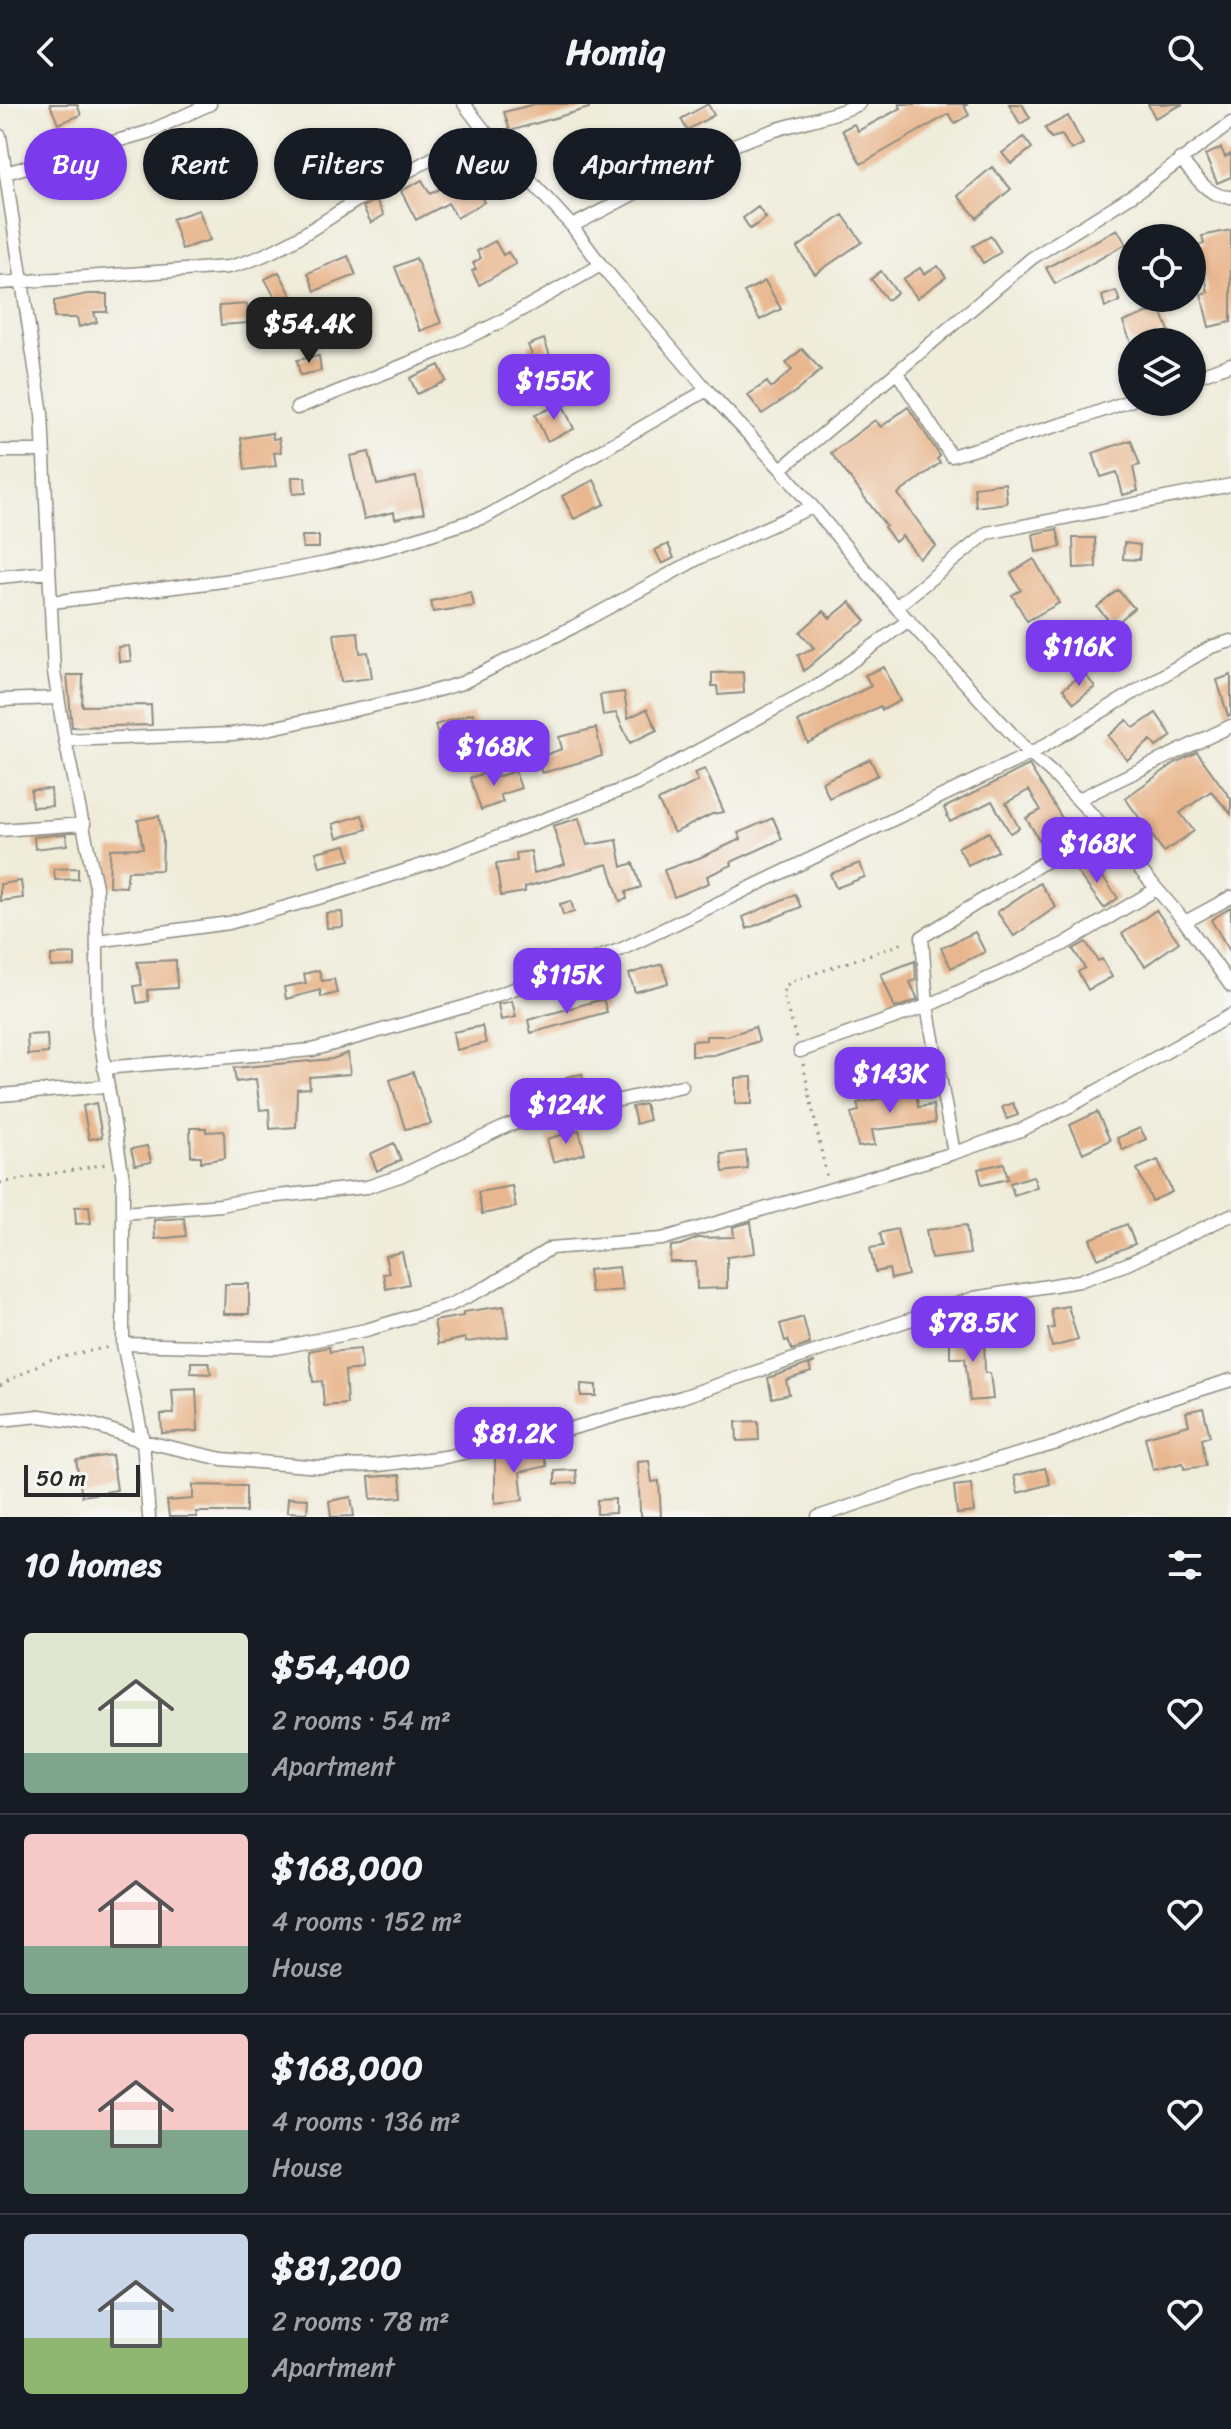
<!DOCTYPE html>
<html lang="en">
<head>
<meta charset="utf-8">
<style>
  :root { --surface:#171b24; --page:#20242c; --text:#f1f3f6; --muted:#9ea1a6; --line:#363941; --accent:#7c3aed }
  body { margin:0; font-family:Sriracha,sans-serif; background:var(--page); color:var(--text); height:100vh; display:flex; flex-direction:column; font-size:30px; white-space:nowrap }
  * { box-sizing:border-box; margin:0 }
  p { font-size:26px; color:var(--muted) }
  .icon { flex:none; width:44px; height:44px; fill:none; stroke:currentColor; stroke-width:2; stroke-linecap:round; stroke-linejoin:round }
  .map { position:relative; height:1413px; overflow:hidden }
  .drawer { display:flex; flex-direction:column; background:var(--surface); flex:1 }
  .drawer>* { flex:none }
  .hud { position:absolute; left:24px; top:24px; width:800px; height:72px; display:flex; gap:16px }
  .fabs { position:absolute; left:1118px; top:120px; display:grid; gap:16px }
  .fabs a { display:grid; place-items:center; width:88px; height:88px; border-radius:50%; background:var(--surface); box-shadow:0 2px 6px #0004; font-size:40px }
  .scale { position:absolute; left:24px; bottom:20px; width:116px; box-sizing:border-box; padding-left:8px; border:4px solid #2b2b2b; border-top:0; font-size:22px; line-height:28px; white-space:nowrap; color:#2b2b2b; -webkit-text-stroke:6px #f6f6f2; paint-order:stroke }
  .price { position:absolute; translate:-50% -68px; padding:0 18px; border-radius:16px; background:var(--accent); color:#fff; font-size:26px; line-height:52px; filter:drop-shadow(0 2px 4px #0008) }
  .price::after { content:''; position:absolute; left:50%; top:48px; width:24px; height:18px; margin-left:-12px; background:inherit; clip-path:polygon(0 0,100% 0,50% 100%) }
  .price.selected { background:#222; color:#fff }
  ul { padding:0; list-style:none }
  li { display:flex; align-items:center; gap:24px; height:200px; padding:0 24px }
  li+li { border-top:2px solid var(--line) }
  li span { display:grid; place-items:center; flex:none; width:224px; height:160px; border-radius:8px; color:#555 }
  li>.icon { margin-inline-start:auto }
  span .icon { width:96px; height:96px; fill:#fffc; stroke-width:1 }
  li b { font-size:34px }
  h2 { display:flex; justify-content:space-between; align-items:center; height:96px; padding:0 24px; font-size:34px }
  .tag { padding:0 28px; border-radius:36px; background:var(--surface); box-shadow:0 2px 6px #0004; font-size:28px; line-height:72px }
  .tag.selected { background:var(--accent); color:#fff }
  header { display:flex; justify-content:space-between; align-items:center; height:104px; padding:0 24px; background:var(--surface); font-size:36px; font-weight:800 }
  .map>svg:first-child { display:block }
  .building { fill:#e9b78f }
  .lines { fill:none; stroke-linecap:round; stroke-linejoin:round }
  .street-casing { stroke:#8d8c82; stroke-width:15 }
  .path { stroke:#8d8c82; stroke-width:3; stroke-dasharray:2 6; stroke-linecap:butt }
  .street { stroke:#fff; stroke-width:12 }
</style>
</head>
<body>
<header><svg class="icon" aria-label="back" viewBox="0 0 24 24"><path d="M15 5l-7 7 7 7"/></svg>Homiq<svg class="icon" aria-label="search" viewBox="0 0 24 24"><circle cx="10" cy="10" r="6"/><path d="M15 15l6 6"/></svg></header>
<div class="map">
<svg width="1231" height="1413" viewBox="0 0 1231 1413">
  <rect width="100%" height="100%" fill="#f6f6f2"/>
  <filter id="ink" filterUnits="userSpaceOnUse"><feTurbulence type="fractalNoise" baseFrequency=".0125" numOctaves="2"/><feDisplacementMap in="SourceGraphic" scale="16" xChannelSelector="R" yChannelSelector="G"/><feConvolveMatrix kernelMatrix="1 2 1 2 8 2 1 2 1" color-interpolation-filters="sRGB"/></filter>
  <filter id="wash" filterUnits="userSpaceOnUse"><feTurbulence type="fractalNoise" baseFrequency=".006" numOctaves="4" result="noise"/><feDisplacementMap in="SourceGraphic" scale="32" xChannelSelector="R" yChannelSelector="G"/><feGaussianBlur stdDeviation="1.8" result="paint"/><feColorMatrix in="noise" values="0 0 0 0 0 0 0 0 0 0 0 0 0 0 0 0 0 1.4 0 .05"/><feComposite in="paint" operator="in"/></filter>
  <g filter="url(#wash)">
    <rect width="100%" height="100%" fill="#efecda"/>
    <g id="blocks">
      <path class="building" d="M50,0h27l4,11 -23,9z
        M535,0h54v4l-79,23 -6,-19z
        M708,0l6,11 -27,15 -6,-11z
        M899,0h69l-4,2 5,9 -14,8 -6,-9 -88,50 -19,-34 12,-6 4,7 43,-23z
        M1009,0h13l8,14 -10,6z
        M1148,0h35l-28,14z
        M1068,12l15,28 -12,6 -9,-15 -11,3 -6,-10z
        M364,31l20,37 -15,8 -20,-38z
        M1024,33l8,11 -21,16 -9,-11z
        M1221,44l4,9 6,-3v23l-14,6 -12,-28z
        M992,63l19,22 -34,29 -19,-22z
        M422,76l8,14 24,-13 4,8 15,-8 11,21 -27,16 -9,-15 -32,17 -15,-29z
        M376,96l8,15 -13,8 -8,-16z
        M758,103l8,11 -16,11 -7,-11z
        M199,106l11,30 -28,9 -10,-30z
        M843,111l19,27 -47,32 -18,-26z
        M1117,125l9,15 -71,40 -9,-16z
        M1231,126v92l-22,5 -8,-33 7,-2 -5,-27 -11,2v-20l12,-3 -2,-8z
        M991,132l10,16 -18,11 -10,-17z
        M495,137l8,14 5,-3 8,12 -37,21 -7,-14 4,-2 -3,-6 8,-5 -4,-7z
        M348,152l8,19 -41,16 -7,-18z
        M416,154l25,65 -21,8 -25,-64z
        M938,162l8,11 -29,21 -14,-19 17,-11 4,6z
        M881,167l16,22 -10,7 -16,-21z
        M279,168l15,28 -14,7 -15,-28z
        M765,177l16,28 -21,11 -16,-28z
        M1116,187l4,11 -15,5 -3,-11z
        M87,190h20v18h-13l3,10 -18,5 -2,-9h-23v-17z
        M247,200l1,19 -27,2 -2,-19z
        M1160,204l9,23 -13,5 2,6h-26v3l-9,-23z
        M544,235l10,28 -15,6 -11,-28z
        M802,245l19,21 -23,20 -36,24 -14,-19 19,-13 4,6 21,-18 -6,-7z
        M319,252l2,15 -21,4 -3,-15z
        M439,261l7,16 -29,13 -7,-16z
        M562,299l12,26 -27,12 -12,-26z
        M908,303l32,49 -3,3 3,4 -42,31 38,52 -17,12 -17,-22 -7,6 -11,-15 2,-1 -55,-73 44,-33 6,7z
        M272,329l1,6 6,-1 2,14 -7,1 2,13 -31,4 -4,-32z
        M1131,336l9,25 -7,2 5,24 -15,4 -6,-23 -16,5 -8,-24z
        M369,348l8,33 39,-8 8,36 -29,6 -1,-7 -30,7 -14,-63z
        M292,373h13l1,16 -13,1z
        M594,376l11,24 -31,15 -12,-23z
        M1005,379l2,20 -31,4 -2,-20z
        M1057,425l4,18 -25,5 -3,-18z
        M302,432h17v12h-16z
        M1073,434h22l1,29 -22,1z
        M1124,439l16,2 -1,15 -16,-1z
        M668,440l6,14 -12,6 -7,-14z
        M1034,455l25,44 -32,18 -15,-26 9,-5 -10,-17z
        M1118,486l16,18 -20,18 -17,-19z
        M471,488l3,14 -41,6 -2,-11z
        M850,498l16,19 -18,12 -44,38 -6,-16 16,-7 -14,-16 24,-21 6,7z
        M358,528l2,21 8,-1 4,26 -31,4 -7,-48z
        M129,542l2,15 -12,1 -1,-15z
        M884,563l16,34 -18,9 -2,-4 -72,37 -10,-21 73,-36 -6,-11z
        M743,568l1,21 -26,2 -1,-9h-5v-13z
        M1084,569l11,14 -21,16 -11,-14z
        M67,571h16l-1,31 69,-1 1,20 -80,2z
        M1231,571v40l-3,1 -11,-36z
        M624,588l4,26 19,-9 10,21 -27,13 -14,-30 -13,2 -3,-20z
        M473,609l8,23 -39,12 -7,-23z
        M1156,609l16,23 -16,11 -5,-7 -24,20 -19,-24 19,-16 7,8z
        M596,624l6,28 -60,17 -6,-15 26,-9 -3,-12z
        M1197,648l34,47v15l-20,-23 -31,22 14,18 -30,21 -39,-54 50,-35z
        M870,655l8,16 -49,23 -7,-16z
        M1029,661l43,69 -26,17 -20,-33 15,-8 -12,-20 -23,13 13,25 -9,5 -18,-32 -42,21 -6,-14z
        M705,665l19,43 -12,2 -38,19 -16,-32 40,-20 -4,-8z
        M515,667l6,17 -21,7 3,7 -22,8 -11,-32 18,-6 2,7z
        M51,685l1,17 -20,1 -1,-17z
        M362,711l5,14 -30,9 -4,-14z
        M159,712l4,24 -1,30 -34,1 -2,16 -17,-1 1,-37 33,-1 -5,-28z
        M579,714l8,27 30,-5 5,27 11,-4 8,24 -15,5 1,7 -7,2 -12,-37 -83,23v5l-24,4 -5,-32 21,-3 -1,-8 15,-2 3,22 31,-9 -12,-38z
        M773,714l9,21 -51,23 1,3 -25,11 2,7 -35,14 -10,-27 35,-12 42,-19 -3,-6z
        M989,728l9,19 -30,14 -10,-18z
        M66,730l1,11 -32,4 -1,-12z
        M346,741l4,15 -30,7 -4,-15z
        M1091,757l27,37 -14,10 -27,-36z
        M860,759l5,14 -29,11 -6,-14z
        M78,764v11l-23,1 -1,-11z
        M21,777l2,17 -23,3v-17z
        M1040,779l16,24 -42,29 -17,-24z
        M795,790l6,13 -54,22 -4,-12z
        M571,797l3,11 -11,3 -3,-11z
        M1231,803v46l-20,-33z
        M1156,806l23,32 -34,24 -23,-32z
        M342,808l1,15 -16,1 -1,-15z
        M975,828l10,20 -34,16 -10,-20z
        M1086,838l12,19 4,-2 10,18 -24,13 -10,-18 7,-4 -12,-19z
        M75,850v12l-24,1v-12z
        M176,856l1,28 -30,2 2,11 -12,2 -3,-17 8,-1 -5,-23z
        M915,857l1,19 -6,2 8,18 -23,8 -14,-34z
        M662,860l6,19 -33,9 -6,-18z
        M319,866l3,11 12,-2 3,14 -16,4 -1,-7 -34,9 -2,-12 22,-4 -2,-9z
        M603,895l4,13 -76,21 -3,-13z
        M512,897l4,16 -15,3 -3,-16z
        M482,922l4,17 -30,7 -3,-18z
        M755,923l4,14 -45,14 -22,1v-15l14,-1v-4h21z
        M47,930l1,19 -20,2 -1,-20z
        M348,949l2,21 -41,3 1,11 -13,1 -1,38 -26,2 -1,-20 -9,1 -4,-31 -20,3 -2,-14 98,-9z
        M413,968l18,52 -26,5 -15,-49z
        M582,970l4,24 -16,3 -4,-24z
        M752,973v27h-17v-26z
        M916,985l2,18 15,-2 2,18 -63,7 3,15 -17,2 -7,-34 8,-2 -2,-8 26,-5v-5z
        M96,999l6,34 -13,2 -6,-33z
        M1013,999l5,12 -11,4 -5,-12z
        M645,1000l4,16 -13,4 -4,-17z
        M1097,1008l13,28 -27,13 -13,-28z
        M190,1024h16v4l18,-1 1,27 -24,4v-6h-10z
        M1140,1024l6,11 -23,11 -6,-12z
        M579,1026l6,23 -32,9 -6,-23z
        M394,1039l7,17 -24,11 -7,-17z
        M147,1042l4,16 -16,3 -4,-16z
        M746,1047l2,18 -25,3 -2,-18z
        M1158,1056l14,32 -20,9 -15,-32z
        M1004,1059l4,16 -26,6 -4,-16z
        M1033,1072l4,11 -23,8 -4,-12z
        M512,1082l4,21 -34,7 -4,-22z
        M89,1102l2,17 -15,1 -1,-17z
        M184,1114l2,18 -31,3 -1,-19z
        M751,1118l4,31 -28,4v31l-30,1 -1,-27h-26l1,-16 9,-1 18,-7 36,-1 -1,-10z
        M1127,1120l8,20 -37,15 -8,-20z
        M966,1121l4,29 -39,5 -5,-29z
        M897,1125l11,46 -17,4 -2,-10 -14,3 -5,-24 13,-2 -3,-13z
        M402,1148l7,32 -23,5 -3,-15 6,-1 -4,-17z
        M619,1163l3,23 -31,3 -3,-23z
        M225,1180h24v30h-25z
        M504,1202l4,31 -42,5 -1,-4 -27,6 -4,-23 29,-5v-4z
        M1068,1202l10,34 -26,7 -4,-18 6,-1 -3,-19z
        M803,1213l7,27 -18,6 -4,-10 -3,1 -5,-17z
        M984,1230l1,39h5l3,26 -23,2 -5,-43h-15v-23z
        M329,1243l1,5 30,-3 2,20 -17,2 2,33 -23,2 -2,-25 -9,1 -4,-31z
        M191,1258h18l2,12 -20,-1z
        M815,1258l-6,3 2,7 -25,8 3,14 -17,4 -4,-20z
        M581,1280l15,1v11h-15z
        M196,1285l2,42 -36,2 -1,-19h13l-2,-24z
        M1203,1304l7,28 -8,2 4,28 -22,3 -1,-6 -30,7 -8,-33 44,-12 -3,-13z
        M758,1317l1,19 -22,1 -1,-19z
        M542,1346l5,16 -27,6 3,28 -28,3v-46l31,-2z
        M112,1351l5,35 -35,6 -6,-36z
        M649,1357l3,21 7,-1 2,36h-19l-2,-6 -2,-49z
        M1045,1364l5,16 -32,9 -4,-17z
        M576,1366l1,13 -22,1v-13z
        M400,1371l2,22 -31,2 -2,-22z
        M971,1380l3,28 -17,2 -3,-28z
        M193,1381l53,1v26h-50l1,5h-28l-2,-16 26,-2z
        M351,1393l3,19 -23,1 -2,-16z
        M288,1394l20,1 -1,14 -20,-1z
        M615,1395v14l-18,1v-14z"/>
    </g>
  </g>
  <g filter="url(#ink)">
    <use href="#blocks" fill-opacity="0" stroke="#8d8c82" stroke-width="2"/>
    <g class="lines">
      <g class="street-casing">
        <path id="street" d="M464,0l20,26 88,96 29,39 106,125 74,79 115,138 134,147 25,22 48,50 82,96 46,64
          M0,32l42,278 12,258 11,68 31,147 2,138 25,154v165l20,97 6,76
          M1180,55c15,16 28,39 51,38
          M6,69l142,-41 62,-28
          M572,122c64,-32 126,-70 194,-93 31,-11 63,-15 93,-29
          M0,179l228,-16c49,-11 89,-42 131,-68 41,-24 84,-46 125,-69
          M897,268l135,-114 110,-69 89,-66
          M1192,274l39,-14
          M297,304l142,-57 57,-27 105,-59
          M0,347h43
          M781,365l116,-97 54,84 122,-35 59,-21
          M0,473l49,-5
          M52,498l196,-24 78,-15 64,-16 97,-31 220,-126
          M896,503l91,-74 244,-48
          M0,596l58,-2
          M65,636l167,-6 31,-4 150,-33 49,-14 111,-56 128,-70 111,-50
          M1079,695l152,-73
          M0,726l84,-6
          M1185,818l46,-25
          M97,837l132,-18 107,-30 99,-32 202,-77 185,-101 87,-63
          M800,947l127,-45 137,-62 91,-54
          M104,964l208,-18 155,-44 155,-57 408,-195 181,-107 20,-6
          M0,991l107,-9
          M954,1049l-27,-147 -5,-69 181,-111
          M123,1109l98,-8 36,-7 110,-11 33,-11 109,-51 173,-39
          M123,1240l154,4 89,-18 84,-25 37,-18 64,-39 111,-9 292,-86 67,-23 53,-26 157,-89
          M0,1316l40,-4 51,8 52,17 79,18 98,8 58,-2 67,-8 121,-27 116,-33 292,-99 105,-17 48,-17 104,-49
          M818,1413l116,-39 123,-35 81,-34 93,-29"/>
      </g>
      <path class="path" d="M796,934l-12,-40v-10l6,-6 117,-40
        M803,960l24,114
        M0,1079l106,-19
        M0,1281l48,-25 61,-13"/>
      <use href="#street" class="street"/>
    </g>
  </g>
</svg>
<div class="fabs">
<a><svg class="icon" aria-label="locate" viewBox="0 0 24 24"><circle cx="12" cy="12" r="6"/><path d="M12 2v4M12 18v4M2 12h4M18 12h4"/></svg></a>
<a><svg class="icon" aria-label="layers" viewBox="0 0 24 24"><path d="M12 4l9 5-9 5-9-5zM3 14l9 5 9-5"/></svg></a>
</div>
<div class="scale">50 m</div>
<b class="price selected" style="left:309px;top:261px">$54.4K</b>
<b class="price" style="left:554px;top:318px">$155K</b>
<b class="price" style="left:1079px;top:584px">$116K</b>
<b class="price" style="left:494px;top:684px">$168K</b>
<b class="price" style="left:1097px;top:781px">$168K</b>
<b class="price" style="left:567px;top:912px">$115K</b>
<b class="price" style="left:890px;top:1011px">$143K</b>
<b class="price" style="left:566px;top:1042px">$124K</b>
<b class="price" style="left:973px;top:1260px">$78.5K</b>
<b class="price" style="left:514px;top:1371px">$81.2K</b>
<div class="hud">
<a class="tag selected">Buy</a>
<a class="tag">Rent</a>
<a class="tag">Filters</a>
<a class="tag">New</a>
<a class="tag">Apartment</a>
</div>
</div>
<section class="drawer">
<h2>10 homes<svg class="icon" aria-label="filters" viewBox="0 0 24 24"><path d="M4 7h16M4 17h16"/><circle cx="9" cy="7" r="2"/><circle cx="15" cy="17" r="2"/></svg></h2>
<ul>
<li><span style="background:linear-gradient(#dfe7d0 75%,#7fa58c 0)"><svg class="icon" aria-label="home" viewBox="0 0 24 24"><path d="M3 11l9-7 9 7M6 9v11h12V9"/></svg></span><div><b>$54,400</b><p>2 rooms · 54 m²</p><p>Apartment</p></div><svg class="icon" aria-label="heart" viewBox="0 0 24 24"><path d="M12 20l-8-8c-3-5 5-10 8-4 3-6 11-1 8 4z"/></svg></li>
<li><span style="background:linear-gradient(#f6c9c9 70%,#7fa58c 0)"><svg class="icon" aria-label="home" viewBox="0 0 24 24"><path d="M3 11l9-7 9 7M6 9v11h12V9"/></svg></span><div><b>$168,000</b><p>4 rooms · 152 m²</p><p>House</p></div><svg class="icon" aria-label="heart" viewBox="0 0 24 24"><path d="M12 20l-8-8c-3-5 5-10 8-4 3-6 11-1 8 4z"/></svg></li>
<li><span style="background:linear-gradient(#f6c9c9 60%,#7fa58c 0)"><svg class="icon" aria-label="home" viewBox="0 0 24 24"><path d="M3 11l9-7 9 7M6 9v11h12V9"/></svg></span><div><b>$168,000</b><p>4 rooms · 136 m²</p><p>House</p></div><svg class="icon" aria-label="heart" viewBox="0 0 24 24"><path d="M12 20l-8-8c-3-5 5-10 8-4 3-6 11-1 8 4z"/></svg></li>
<li><span style="background:linear-gradient(#c9d6e8 65%,#8fb573 0)"><svg class="icon" aria-label="home" viewBox="0 0 24 24"><path d="M3 11l9-7 9 7M6 9v11h12V9"/></svg></span><div><b>$81,200</b><p>2 rooms · 78 m²</p><p>Apartment</p></div><svg class="icon" aria-label="heart" viewBox="0 0 24 24"><path d="M12 20l-8-8c-3-5 5-10 8-4 3-6 11-1 8 4z"/></svg></li>
</ul>
</section>
</body>
</html>
